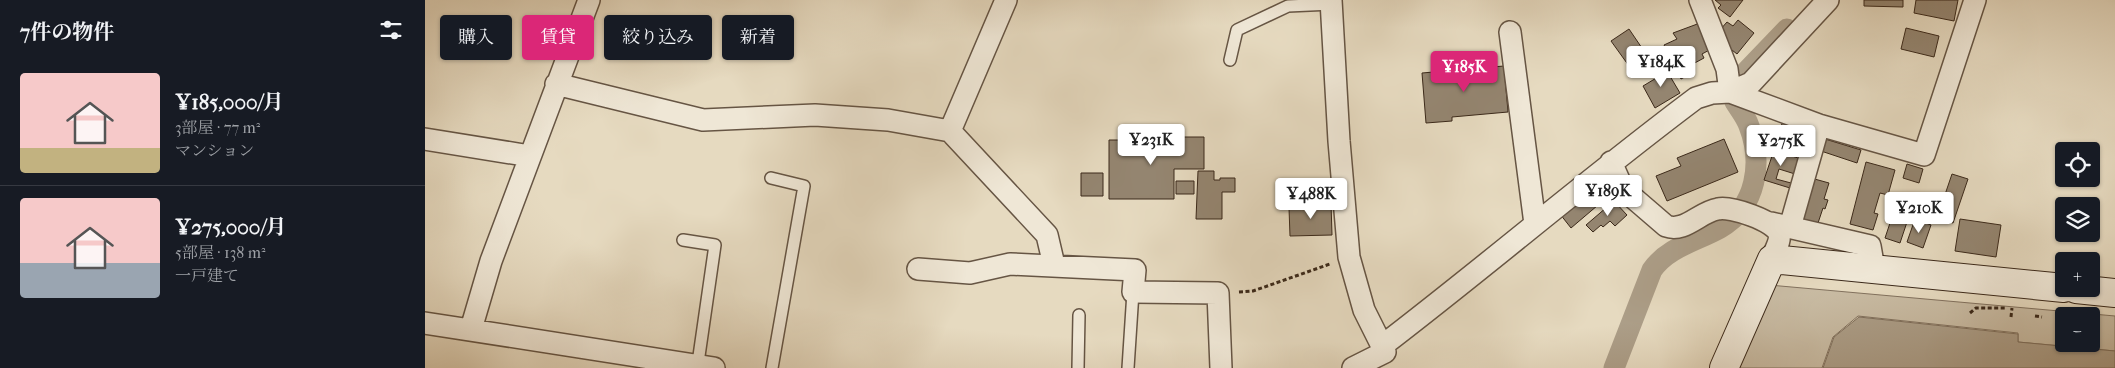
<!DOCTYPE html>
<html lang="ja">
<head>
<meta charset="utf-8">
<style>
  :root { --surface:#171b24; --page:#20242c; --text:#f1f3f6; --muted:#9ea1a6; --line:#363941; --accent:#db2777 }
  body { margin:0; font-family:"IM FELL French Canon","Noto Serif JP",serif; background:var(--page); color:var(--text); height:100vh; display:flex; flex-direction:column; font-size:19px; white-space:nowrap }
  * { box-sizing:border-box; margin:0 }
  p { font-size:16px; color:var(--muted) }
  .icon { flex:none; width:28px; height:28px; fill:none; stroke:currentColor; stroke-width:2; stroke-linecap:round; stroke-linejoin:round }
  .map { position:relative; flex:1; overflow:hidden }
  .sheet { display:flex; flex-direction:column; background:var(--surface); width:425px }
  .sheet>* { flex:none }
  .guide { position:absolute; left:15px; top:15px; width:475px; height:45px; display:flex; gap:10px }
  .controls { position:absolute; left:1630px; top:142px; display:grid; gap:10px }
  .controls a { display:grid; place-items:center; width:45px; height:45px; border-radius:5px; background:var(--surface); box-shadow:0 1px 4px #0004; font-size:25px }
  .price { position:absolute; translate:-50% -42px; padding:0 11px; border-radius:5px; background:#fff; color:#222; font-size:16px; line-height:32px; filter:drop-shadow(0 1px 2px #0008) }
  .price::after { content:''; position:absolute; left:50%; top:30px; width:15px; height:11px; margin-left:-8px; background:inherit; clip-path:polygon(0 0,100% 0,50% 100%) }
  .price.active { background:var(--accent); color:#fff }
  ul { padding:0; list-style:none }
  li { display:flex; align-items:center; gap:15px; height:125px; padding:0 20px }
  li+li { border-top:1px solid var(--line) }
  li span { display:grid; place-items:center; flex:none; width:140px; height:100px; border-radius:5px; color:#555 }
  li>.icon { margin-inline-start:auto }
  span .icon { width:60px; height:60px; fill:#fffc; stroke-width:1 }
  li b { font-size:21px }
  h2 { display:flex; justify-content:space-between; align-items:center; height:60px; padding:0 20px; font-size:21px }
  .chip { padding:0 18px; border-radius:5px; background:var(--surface); box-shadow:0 1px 4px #0004; font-size:18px; line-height:45px }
  .chip.active { background:var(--accent); color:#fff }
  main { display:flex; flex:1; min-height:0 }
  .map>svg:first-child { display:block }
  .green { fill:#c9bca4; stroke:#82725f; fill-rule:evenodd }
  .water { fill:#ac9e88; stroke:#7f6f5c }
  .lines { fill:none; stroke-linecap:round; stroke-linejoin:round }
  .canal { stroke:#ac9e88; stroke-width:21 }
  .building { fill:#948570; stroke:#3b291a }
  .lane-casing { stroke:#654; stroke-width:14 }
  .street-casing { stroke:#654; stroke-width:24 }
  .secondary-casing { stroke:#3b291a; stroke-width:30 }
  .path { stroke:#3b291a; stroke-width:3; stroke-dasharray:4 2.5; stroke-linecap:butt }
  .lane { stroke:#efe7d6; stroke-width:11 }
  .street { stroke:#efe7d6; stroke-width:21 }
  .secondary { stroke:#efe7d6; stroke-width:28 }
</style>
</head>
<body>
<main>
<section class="sheet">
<h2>7件の物件<svg class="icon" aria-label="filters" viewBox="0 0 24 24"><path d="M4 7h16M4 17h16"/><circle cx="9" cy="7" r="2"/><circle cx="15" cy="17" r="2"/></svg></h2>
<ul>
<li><span style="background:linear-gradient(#f6c9c9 75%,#c2b280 0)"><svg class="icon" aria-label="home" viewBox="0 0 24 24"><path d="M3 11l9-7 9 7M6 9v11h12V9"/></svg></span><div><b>¥185,000/月</b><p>3部屋 · 77 m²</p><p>マンション</p></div></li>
<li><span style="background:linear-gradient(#f6c9c9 65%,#9aa5b1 0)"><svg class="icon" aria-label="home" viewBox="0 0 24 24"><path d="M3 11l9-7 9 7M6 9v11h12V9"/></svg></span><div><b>¥275,000/月</b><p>5部屋 · 138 m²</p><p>一戸建て</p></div></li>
</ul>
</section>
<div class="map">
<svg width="1690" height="368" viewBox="0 0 1690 368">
  <rect width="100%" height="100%" fill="#e6dac0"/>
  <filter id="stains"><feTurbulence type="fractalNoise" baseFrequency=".004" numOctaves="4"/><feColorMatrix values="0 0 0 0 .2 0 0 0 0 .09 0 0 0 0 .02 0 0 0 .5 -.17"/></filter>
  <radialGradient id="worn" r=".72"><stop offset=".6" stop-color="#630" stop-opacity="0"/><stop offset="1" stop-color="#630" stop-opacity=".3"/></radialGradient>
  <path class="green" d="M1344,285l346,31v35l-97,-9v-9l-160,-17 -25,21 -11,31h-87zM1639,316h27v28h-27z"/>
  <path class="water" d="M1434,317l159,17v8l97,9v17h-292l11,-31z"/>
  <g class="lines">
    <path class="canal" d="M1189,368l38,-98c16,-23 45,-29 68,-42 37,-21 43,-66 29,-102 -3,-9 -9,-16 -14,-24l4,-23 48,-50"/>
  </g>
  <path class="building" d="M1290,0h28l-13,17 -12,-9 3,-3z
    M1439,0h39v7l-39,-1z
    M1491,0h42l-4,21 -40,-8z
    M1313,20l16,13 -17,21 -14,-11 4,-5 -8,-7 8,-9 6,4z
    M1275,23l13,25 -11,6 2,4 -15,8 3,7 -11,6 -17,-34 13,-6 -4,-6z
    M1481,28l33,8 -5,21 -33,-8z
    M1204,29l17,25 -17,12 -18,-25z
    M1079,66l4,46 -56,5v4l-26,2 -4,-50z
    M1239,66l16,27 -25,15 -12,-22 15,-9 -4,-5z
    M1358,121l28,9 -4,11 -28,-9z
    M746,137h33v32h-30v30h-65v-59h62z
    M1299,139l14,33 -71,29 -11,-25 25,-10 -4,-8z
    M1400,139l36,11 -4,13 -36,-12z
    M1349,150l27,9 -6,15 -16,-5 -3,10 15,4 -1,5 -26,-8z
    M1441,162l29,8 -7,25 -8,-2 -6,20 4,1 -5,16 -23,-6z
    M1482,164l16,5 -4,14 -16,-5z
    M773,171h16v9h6v-2h15v14h-13v27h-26z
    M656,173h22v23h-22z
    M1527,174l16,5 -15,44 -16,-5z
    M1386,178l18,5 -5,16 4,1 -3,9 -2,-1 -5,15 -19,-5z
    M1175,180l11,14 -40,34 -11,-14z
    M751,181h18v13h-18z
    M1497,199l16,5 -7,19 -15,-6z
    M1189,201l13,14 -12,11 -5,-5 -7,6 -2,-2 -8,7 -7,-7z
    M1471,202l16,6 -4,12 -16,-6z
    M906,203l1,32 -42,1 -1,-28h13v-4z
    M1467,217l15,5 -7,21 -15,-5z
    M1490,219l16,6 -8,23 -16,-6z
    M1535,219l41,6 -5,32 -41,-6z"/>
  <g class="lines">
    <g class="lane-casing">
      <path id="lane" d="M805,60l7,-30 51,-24 44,-2
        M346,178l33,8 -32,182
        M258,240l32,5 -16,111 -6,9
        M653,368l1,-53
        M703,368l5,-76"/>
    </g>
    <g class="street-casing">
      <path id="street" d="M906,0l8,141 10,116 15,53 18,36
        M1275,0l27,69 3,23
        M1085,32l25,192
        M131,84l147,36 112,-5 73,5 62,11 97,104 7,30
        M1305,92l21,-9 77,-83
        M525,131l56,-131
        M0,139l105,17
        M1186,162l12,27 43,37c19,7 33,-14 52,-17 12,-3 58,12 61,25 2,7 -5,18 -7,25
        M1346,223l99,23 4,23
        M1365,227l29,-102
        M493,269l52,4 40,-9 125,6 -2,22 85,1 3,75
        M0,323l289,45
        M46,329l20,-68 98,-261
        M928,368l32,-16 -3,-6c106,-81 207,-168 314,-248l16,-5 18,-1 89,33 105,30 51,-155"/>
    </g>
    <g class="secondary-casing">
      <path id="secondary" d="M1651,289l39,4
        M1299,368l48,-109 292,29"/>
    </g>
    <path class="path" d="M814,292l14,-1 77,-27
      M1545,313l6,-5h29
      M1610,316l7,1
      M1586,317l1,-9"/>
    <use href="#lane" class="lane"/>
    <use href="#street" class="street"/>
    <use href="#secondary" class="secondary"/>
  </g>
  <rect width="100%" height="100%" filter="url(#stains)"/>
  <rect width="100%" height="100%" fill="url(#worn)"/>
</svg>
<div class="controls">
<a><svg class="icon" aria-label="locate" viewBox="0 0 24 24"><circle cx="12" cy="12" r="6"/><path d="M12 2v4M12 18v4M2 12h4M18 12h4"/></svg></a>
<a><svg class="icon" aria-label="layers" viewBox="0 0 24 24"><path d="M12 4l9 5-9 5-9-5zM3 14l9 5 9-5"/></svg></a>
<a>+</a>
<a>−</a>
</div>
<b class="price" style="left:1236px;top:88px">¥184K</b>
<b class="price active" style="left:1039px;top:93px">¥185K</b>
<b class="price" style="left:726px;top:166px">¥231K</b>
<b class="price" style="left:1356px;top:167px">¥275K</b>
<b class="price" style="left:1183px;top:217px">¥189K</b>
<b class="price" style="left:886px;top:220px">¥488K</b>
<b class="price" style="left:1494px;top:234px">¥210K</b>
<div class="guide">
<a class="chip">購入</a>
<a class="chip active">賃貸</a>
<a class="chip">絞り込み</a>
<a class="chip">新着</a>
</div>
</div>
</main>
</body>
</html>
